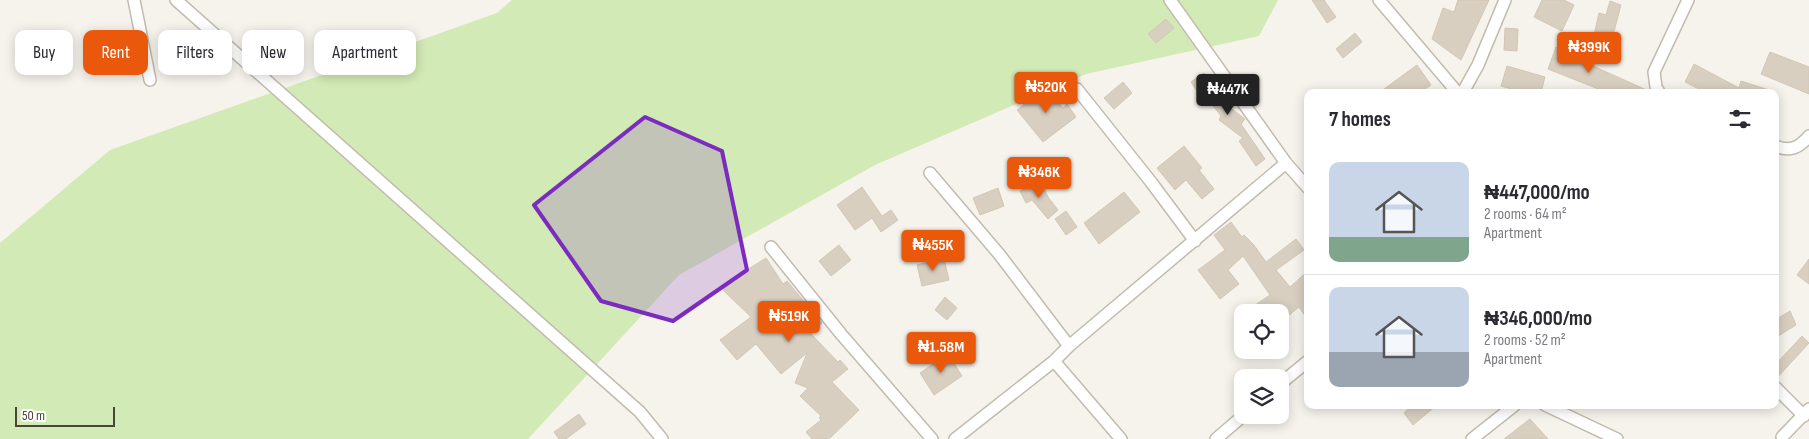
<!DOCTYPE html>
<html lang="en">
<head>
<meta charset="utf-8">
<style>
  :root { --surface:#fff; --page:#f2f2f3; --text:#2b2b33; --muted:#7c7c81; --line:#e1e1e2; --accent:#ea580c }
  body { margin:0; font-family:"Sofia Sans Condensed",sans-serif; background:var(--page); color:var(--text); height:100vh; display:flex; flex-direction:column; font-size:19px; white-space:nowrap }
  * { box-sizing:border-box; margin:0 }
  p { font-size:16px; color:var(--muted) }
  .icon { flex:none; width:28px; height:28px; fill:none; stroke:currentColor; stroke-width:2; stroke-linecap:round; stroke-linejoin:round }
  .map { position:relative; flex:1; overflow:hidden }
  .details { position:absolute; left:1304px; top:89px; width:475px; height:320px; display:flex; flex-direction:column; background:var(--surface); border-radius:10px; box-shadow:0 2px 12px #0003 }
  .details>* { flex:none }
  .hud { position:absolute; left:15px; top:30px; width:475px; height:45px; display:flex; gap:10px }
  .buttons { position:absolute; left:1234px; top:304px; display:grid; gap:10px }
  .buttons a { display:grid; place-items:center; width:55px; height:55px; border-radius:10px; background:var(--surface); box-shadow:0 2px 12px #0003; font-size:25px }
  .scale { position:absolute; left:15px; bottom:12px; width:100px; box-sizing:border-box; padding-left:5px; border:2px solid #4b4439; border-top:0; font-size:14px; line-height:18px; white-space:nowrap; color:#4b4439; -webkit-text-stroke:4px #fff; paint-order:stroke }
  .price { position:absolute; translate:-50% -42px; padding:0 11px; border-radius:5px; background:var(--accent); color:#fff; font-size:16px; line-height:32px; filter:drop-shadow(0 1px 2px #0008) }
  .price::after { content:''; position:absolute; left:50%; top:30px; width:15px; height:11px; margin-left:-8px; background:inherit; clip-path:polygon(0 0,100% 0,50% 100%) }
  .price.on { background:#222; color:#fff }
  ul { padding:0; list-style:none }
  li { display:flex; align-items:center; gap:15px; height:125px; padding:0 25px }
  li+li { border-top:1px solid var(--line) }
  li span { display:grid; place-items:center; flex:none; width:140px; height:100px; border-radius:10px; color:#555 }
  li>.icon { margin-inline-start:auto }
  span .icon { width:60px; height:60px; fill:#fffc; stroke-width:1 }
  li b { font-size:21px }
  h2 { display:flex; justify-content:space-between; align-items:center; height:60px; padding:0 25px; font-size:21px }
  .pill { padding:0 18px; border-radius:10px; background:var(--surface); box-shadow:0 2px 12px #0003; font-size:18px; line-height:45px }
  .pill.on { background:var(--accent); color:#fff }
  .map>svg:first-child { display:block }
  .green { fill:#d2eab5 }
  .building { fill:#d8cfc1; stroke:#d3c7b4 }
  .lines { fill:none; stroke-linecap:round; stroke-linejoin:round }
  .street-casing { stroke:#c2bbae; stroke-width:14 }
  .street { stroke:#fff; stroke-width:11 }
  .marked { fill:#7b2cbf; fill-opacity:0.2; stroke:#7b2cbf; stroke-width:4; stroke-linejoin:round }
</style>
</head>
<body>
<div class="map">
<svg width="1809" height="439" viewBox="0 0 1809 439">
  <rect width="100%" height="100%" fill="#f6f3ec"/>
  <path class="green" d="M512,0h766l-19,36 -173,38 -211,91 -196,110 -151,164h-528v-196l110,-93 387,-137z"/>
  <path class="building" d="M1312,0h12l12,17 -9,6z
    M1458,0h31l-28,60 -29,-21 11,-31 11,4z
    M1542,0h22l10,5 -12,26 -28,-14z
    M1610,1l11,4 -9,34 -18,-4 5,-22 7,2z
    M1166,19l8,9 -18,15 -8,-9z
    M1505,28l13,1 -1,22 -13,-1z
    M1355,33l7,9 -19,16 -7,-9z
    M1556,47l18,7 -1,3 78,35h-45l-58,-23z
    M1770,52l39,15v27l-48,-20z
    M1694,64l45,24 2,-7 28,9v2h-64l-20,-10z
    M1417,65l14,20 -10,7h-41z
    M1507,66l38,11 -4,15h-19l-21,-6z
    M1204,73l10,14 4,-3 8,11 -6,5 25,19 -4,5 24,35 -9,7 -17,-25 4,-3 -24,-18 2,-4 -21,-27 -3,2 -6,-9z
    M1123,82l9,11 -18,16 -10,-11z
    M1046,87l17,21 4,-4 9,13 -33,25 -26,-32z
    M1184,146l18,22 -3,2 15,19 -12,10 -16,-19 -11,10 -18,-22z
    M1036,183l6,2 6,12 10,13 -10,9 -16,-19 -6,3 -6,-12z
    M862,187l20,29 9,-6 7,10 -17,12 -9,-14 -17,12 -18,-25z
    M998,188l6,18 -24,9 -7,-17z
    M1124,192l16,20 -41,32 -15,-21z
    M1066,211l11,16 -11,8 -11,-16z
    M1231,222l11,15 2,-2 10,10 12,17 30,-23 8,11 -28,20 14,17 18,-16v49l-9,-13 -11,9 -2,-4h-41l25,-17 -27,-39 -15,14 11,14 -19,15 -22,-29 27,-20 -11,-15z
    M839,245l12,15 -20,16 -12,-15z
    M766,258l17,26 4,-3 35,42 -11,11 27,28 2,-2 8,9 -16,13 27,28 -30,29h-17l-6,-7 15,-12 -2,-2 2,-2 -21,-20 8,-8 -13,-5 12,-30 -26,21 -25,-30 -19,16 -17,-20 31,-23 -28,-27 8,-10z
    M944,259l5,21 -27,6 -5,-21z
    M1809,259v25l-12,-9z
    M945,297l12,11 -10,12 -12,-10z
    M1790,311l6,14 -21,13v-18z
    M1802,336l7,7 -34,37v-15z
    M948,354l14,22 -28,19 -14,-22z
    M1413,405h24l-24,20 -9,-12z
    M579,414l7,10 -20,15h-7l-5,-7z
    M1530,419l18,20h-44z"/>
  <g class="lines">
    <g class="street-casing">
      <path id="street" d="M134,0l16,80
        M176,0l464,412 22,27
        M1170,0l116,163 22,25
        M1379,0l78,92
        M1077,89l74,93 44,59
        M1463,92l15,-27 27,-65
        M1659,92l-3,-5 -2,-15 34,-72
        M1775,146c15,6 24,2 34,-10
        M930,173l69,81 70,92
        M771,247l70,87 91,105
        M1054,361l67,78
        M1280,384l28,-23
        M1775,387l29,29
        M1545,405l72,34
        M1782,437l27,-28
        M955,439l99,-78 15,-15 217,-183
        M1216,439l28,-24
        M1472,439l43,-34"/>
    </g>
    <use href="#street" class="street"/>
  </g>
  <path class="marked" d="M645,117l77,34 25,119 -74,51 -72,-20 -67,-96z"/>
</svg>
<div class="buttons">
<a><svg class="icon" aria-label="locate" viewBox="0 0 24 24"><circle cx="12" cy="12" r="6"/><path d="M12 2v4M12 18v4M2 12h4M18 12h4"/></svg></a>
<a><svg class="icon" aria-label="layers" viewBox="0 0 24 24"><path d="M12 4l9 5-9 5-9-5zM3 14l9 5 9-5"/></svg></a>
</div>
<div class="scale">50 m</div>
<b class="price" style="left:1589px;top:74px">₦399K</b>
<b class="price" style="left:1046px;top:114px">₦520K</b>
<b class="price on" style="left:1228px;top:116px">₦447K</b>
<b class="price" style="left:1039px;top:199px">₦346K</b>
<b class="price" style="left:933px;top:272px">₦455K</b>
<b class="price" style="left:789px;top:343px">₦519K</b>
<b class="price" style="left:941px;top:374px">₦1.58M</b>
<div class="hud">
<a class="pill">Buy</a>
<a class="pill on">Rent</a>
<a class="pill">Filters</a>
<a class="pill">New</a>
<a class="pill">Apartment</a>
</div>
<section class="details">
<h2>7 homes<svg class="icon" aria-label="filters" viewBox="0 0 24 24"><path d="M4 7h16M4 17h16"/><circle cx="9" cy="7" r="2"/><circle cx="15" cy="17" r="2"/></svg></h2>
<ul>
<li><span style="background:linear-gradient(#c9d6e8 75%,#7fa58c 0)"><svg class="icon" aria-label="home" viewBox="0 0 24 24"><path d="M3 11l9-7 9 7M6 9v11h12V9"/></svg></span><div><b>₦447,000/mo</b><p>2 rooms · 64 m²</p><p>Apartment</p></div></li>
<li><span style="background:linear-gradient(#c9d6e8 65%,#9aa5b1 0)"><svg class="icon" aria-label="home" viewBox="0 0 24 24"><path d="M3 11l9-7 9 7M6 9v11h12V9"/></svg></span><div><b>₦346,000/mo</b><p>2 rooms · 52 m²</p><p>Apartment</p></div></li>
</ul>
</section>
</div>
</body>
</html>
